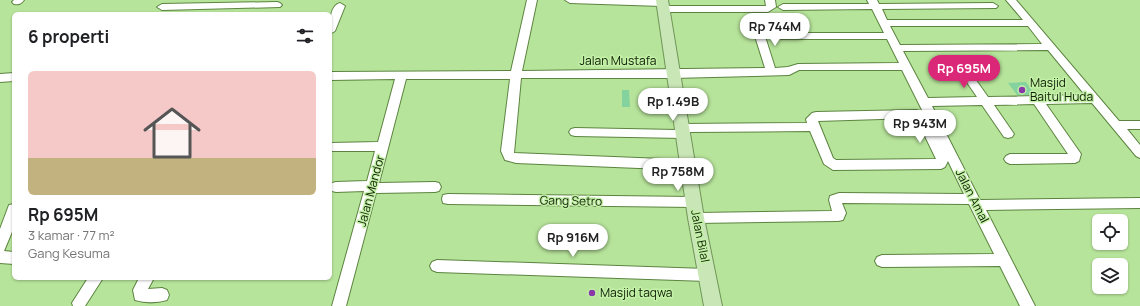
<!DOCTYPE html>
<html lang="id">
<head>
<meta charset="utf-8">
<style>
  :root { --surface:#fff; --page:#f6f6f6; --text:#202124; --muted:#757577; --line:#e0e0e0; --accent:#db2777 }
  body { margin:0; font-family:Manrope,sans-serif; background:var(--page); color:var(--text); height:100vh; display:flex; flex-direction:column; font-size:15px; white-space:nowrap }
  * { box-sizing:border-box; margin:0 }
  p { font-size:13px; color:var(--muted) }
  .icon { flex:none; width:22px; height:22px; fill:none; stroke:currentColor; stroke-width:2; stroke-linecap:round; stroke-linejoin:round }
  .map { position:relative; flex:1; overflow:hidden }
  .drawer { position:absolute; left:12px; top:12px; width:320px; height:268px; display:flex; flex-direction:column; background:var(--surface); border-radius:6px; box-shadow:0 1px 3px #0004 }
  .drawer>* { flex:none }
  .controls { position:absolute; left:1092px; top:214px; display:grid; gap:8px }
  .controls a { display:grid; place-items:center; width:36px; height:36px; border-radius:6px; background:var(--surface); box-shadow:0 1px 3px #0004; font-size:20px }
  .price { position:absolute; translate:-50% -34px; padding:0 9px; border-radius:14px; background:#fff; color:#222; font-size:13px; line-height:26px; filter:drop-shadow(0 1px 2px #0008) }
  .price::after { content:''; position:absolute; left:50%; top:24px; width:12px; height:9px; margin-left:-6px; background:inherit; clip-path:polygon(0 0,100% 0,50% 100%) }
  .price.on { background:var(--accent); color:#fff }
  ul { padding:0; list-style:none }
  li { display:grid; align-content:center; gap:8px; height:212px; padding:0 16px }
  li+li { border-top:1px solid var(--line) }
  li span { display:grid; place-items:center; height:124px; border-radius:6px; color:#555 }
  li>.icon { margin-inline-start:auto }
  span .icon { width:72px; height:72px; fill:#fffc; stroke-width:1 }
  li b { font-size:17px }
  h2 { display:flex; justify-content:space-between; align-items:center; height:48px; padding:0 16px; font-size:17px }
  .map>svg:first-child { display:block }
  .building { fill:#84d29e }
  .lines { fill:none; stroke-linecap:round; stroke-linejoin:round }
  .minor-casing { stroke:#5c8440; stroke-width:2 }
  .major-casing { stroke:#709658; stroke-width:2 }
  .minor { fill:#fff; fill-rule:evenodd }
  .major { fill:#c9e6b6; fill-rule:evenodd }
  .poi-dot { fill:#8739a9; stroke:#c4f1a8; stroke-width:1.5 }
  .labels { text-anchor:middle; stroke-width:3; stroke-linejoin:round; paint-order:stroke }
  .street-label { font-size:12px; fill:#0f1f04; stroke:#c4f1a8 }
  .poi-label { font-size:12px; fill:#0f1f04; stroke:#c4f1a8; text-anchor:start }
</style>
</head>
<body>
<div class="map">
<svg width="1140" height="306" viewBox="0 0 1140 306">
  <rect width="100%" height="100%" fill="#b7e49b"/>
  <path class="building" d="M1026,82l9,13h-18l-9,-12z
    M622,90h7l1,17h-8z"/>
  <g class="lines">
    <g class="minor-casing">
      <path id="minor" d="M14,0h10c-3,4 -5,5 -10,4l-2,-2z
        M527,0h10l-15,71 243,-3 -12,-38 5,-3 5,3 12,38 13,-1 10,-3 101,-1 -12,-24h-106l-5,-3 5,-3h103l-12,-24 -89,1 -5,-3 5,-3h86l-2,-4h10l2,4 114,-1 5,3 -2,2 -114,1 5,11h136l-17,-20h10l103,121h21v8h-13l13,16v13l-4,-2 -44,-53 -46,1 35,50 -2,7 -4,2 -65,1 -4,-2 -2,-3 2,-3 4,-2h58l-34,-50 -40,1 20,29 -2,3 -4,1 -4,-1 -22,-32 -50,1 48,94 160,-2v10l-154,2 49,96h-15l-20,-40 -118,1 -5,-2 -2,-4 2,-4 5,-2 112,-1 -25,-50 -127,-1 4,10 -3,7 -5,1 -142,2 -5,-1 -2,-4 2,-4 5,-1 136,-2 -3,-11 1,-4 9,-3 125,1 -16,-33 -3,6 -4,2 -108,1 -9,-6 -14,-33 -122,1 1,2 -2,3 -4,1 -108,-2 -4,-1 -2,-3 2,-3 4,-1 102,2 1,-5 4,-1 125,-1 -1,-4 6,-6 4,-1 100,-2 4,1 6,7 -24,-48h-103l-10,5 -116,3h-152l-7,75 174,7 4,2 2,3 -2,3 -4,2 -172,-7 -11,-3 -4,-9 9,-72h-104l-27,104 56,-1 4,1 2,4 -2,4 -4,1 -59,1 -30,113h-14l32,-115 -28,1 -4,-1 -2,-5 2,-3 4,-1 31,-1 8,-30h-45v-8l48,-1 17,-63 -65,1v-8l181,-1zM890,26h138l14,18 -142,1zM1048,50l37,45 -97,2 -24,-34h-8l-1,2 22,32 -49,1 -25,-47zM913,118l8,10 15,31 -100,1 -3,-2 -15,-37z
        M565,0h92l8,1 2,2 -5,3 -92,-3z
        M765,0h10l1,7 -8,5h-105l-5,-3 5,-3h103z
        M277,2l3,1 2,2 -2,2 -118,3 -5,-3 5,-3z
        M340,3l5,3 -10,25 -5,3c0,-9 -1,-28 10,-31z
        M14,73v8l-14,1v-8z
        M448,194l246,3 5,1 1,4 -1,4 -5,1 -246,-3 -5,-1 -1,-4 1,-4z
        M14,204v23l-10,24 10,1v12l-14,-1v-34l9,-24z
        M437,260l270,9 5,2 2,4 -2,4 -5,2 -270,-9 -5,-2 -2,-4 2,-4z
        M88,278h15l-18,28h-12l-1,-3z
        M139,278h15l-6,11 14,-1 5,2 2,5 -2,5c-10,3 -22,3 -32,0l-2,-10z"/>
    </g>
    <g class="major-casing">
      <path id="major" d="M656,0h12l36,218 18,88h-18l-16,-88z"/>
    </g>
    <use href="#minor" class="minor"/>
    <use href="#major" class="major"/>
  </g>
  <g class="poi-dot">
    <circle cx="1022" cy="90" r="4"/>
    <circle cx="592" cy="293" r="4"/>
  </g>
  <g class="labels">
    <g class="street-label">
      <text x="618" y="65">Jalan Mustafa</text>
      <text transform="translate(371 191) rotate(-75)" y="4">Jalan Mandor</text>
      <text transform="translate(972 196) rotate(63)" y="4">Jalan Amal</text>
      <text transform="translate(571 201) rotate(1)" y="4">Gang Setro</text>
      <text transform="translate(700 236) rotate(79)" y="4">Jalan Bilal</text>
    </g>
    <g class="poi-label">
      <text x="1030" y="87">Masjid<tspan x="1030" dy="14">Baitul Huda</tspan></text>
      <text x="600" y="297">Masjid taqwa</text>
    </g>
  </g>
</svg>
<div class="controls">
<a><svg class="icon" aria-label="locate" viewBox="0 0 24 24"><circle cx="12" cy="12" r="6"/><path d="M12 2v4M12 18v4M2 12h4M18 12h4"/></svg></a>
<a><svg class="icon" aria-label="layers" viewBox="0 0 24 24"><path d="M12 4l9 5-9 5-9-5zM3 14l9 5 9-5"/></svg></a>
</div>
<b class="price" style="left:775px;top:47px">Rp 744M</b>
<b class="price on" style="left:964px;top:89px">Rp 695M</b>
<b class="price" style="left:673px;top:122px">Rp 1.49B</b>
<b class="price" style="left:920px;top:144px">Rp 943M</b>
<b class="price" style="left:678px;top:192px">Rp 758M</b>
<b class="price" style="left:573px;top:258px">Rp 916M</b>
<section class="drawer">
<h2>6 properti<svg class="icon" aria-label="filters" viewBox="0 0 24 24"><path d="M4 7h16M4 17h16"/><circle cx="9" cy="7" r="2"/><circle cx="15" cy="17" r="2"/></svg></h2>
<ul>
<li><span style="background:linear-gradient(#f6c9c9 70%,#c2b280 0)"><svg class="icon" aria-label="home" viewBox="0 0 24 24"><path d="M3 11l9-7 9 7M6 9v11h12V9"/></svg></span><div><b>Rp 695M</b><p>3 kamar · 77 m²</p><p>Gang Kesuma</p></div></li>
</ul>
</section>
</div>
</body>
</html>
